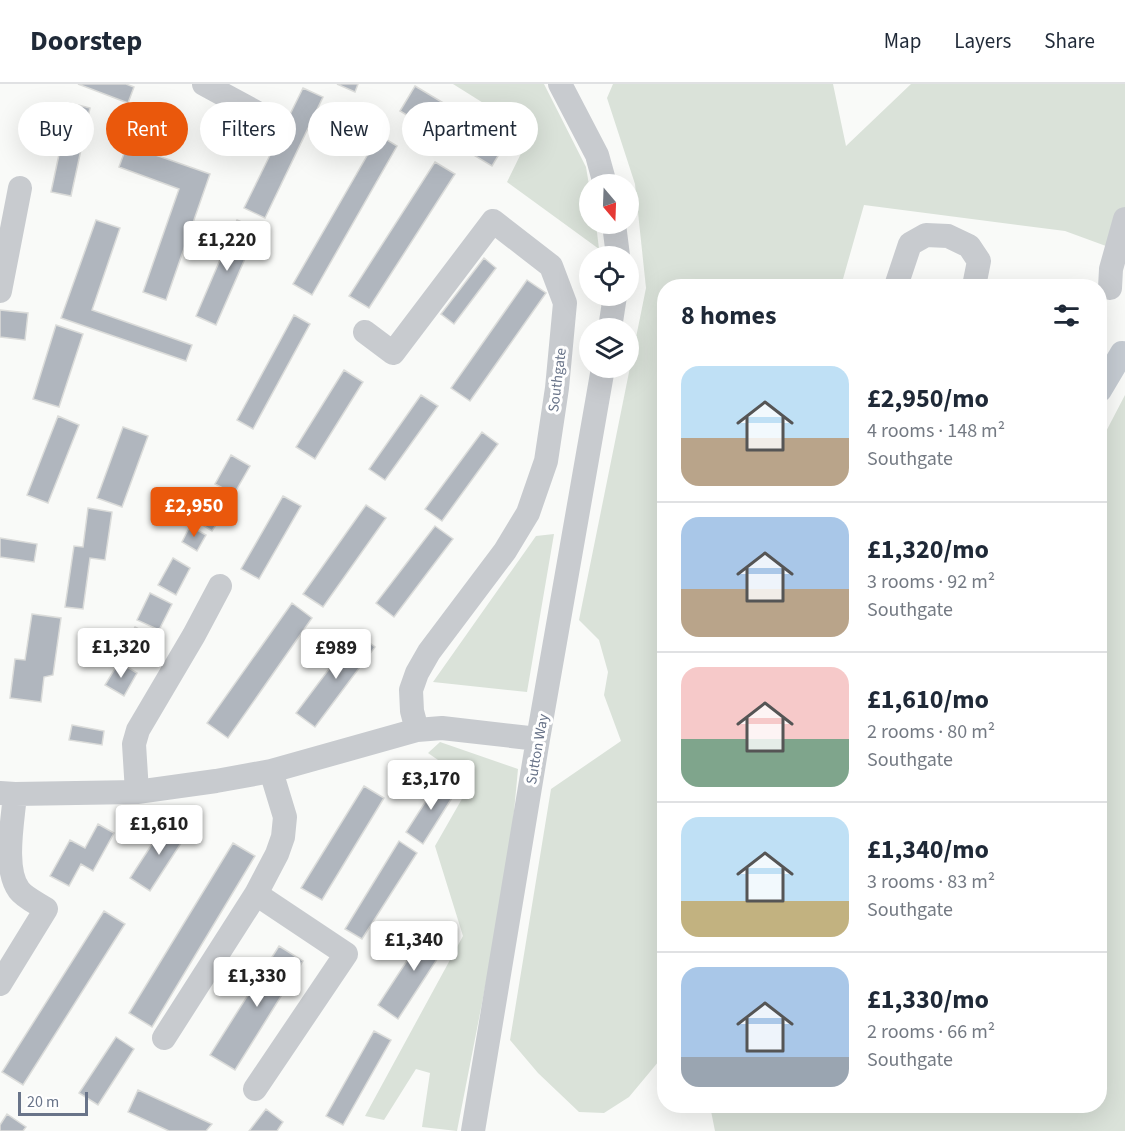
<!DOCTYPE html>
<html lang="en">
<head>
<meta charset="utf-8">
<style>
  :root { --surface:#fff; --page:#f2f2f3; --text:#1f2937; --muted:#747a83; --line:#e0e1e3; --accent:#ea580c }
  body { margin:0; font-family:"Source Sans 3",sans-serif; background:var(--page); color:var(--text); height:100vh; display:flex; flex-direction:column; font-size:22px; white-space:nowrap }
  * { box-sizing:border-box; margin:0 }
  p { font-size:20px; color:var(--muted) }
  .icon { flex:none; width:33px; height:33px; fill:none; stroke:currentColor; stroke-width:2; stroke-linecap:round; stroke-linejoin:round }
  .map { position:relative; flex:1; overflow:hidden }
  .panel { position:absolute; left:657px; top:195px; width:450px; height:834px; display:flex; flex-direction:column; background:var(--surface); border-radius:24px; box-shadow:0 6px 24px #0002 }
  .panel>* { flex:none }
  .top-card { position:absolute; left:18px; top:18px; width:549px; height:54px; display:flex; gap:12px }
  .needle { width:39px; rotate:161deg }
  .buttons { position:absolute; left:579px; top:90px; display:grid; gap:12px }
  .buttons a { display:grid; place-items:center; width:60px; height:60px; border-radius:50%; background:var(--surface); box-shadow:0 6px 24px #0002; font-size:30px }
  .scale { position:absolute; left:18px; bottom:15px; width:70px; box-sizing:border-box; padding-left:6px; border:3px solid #697489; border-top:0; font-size:16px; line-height:21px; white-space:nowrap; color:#697489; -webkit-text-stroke:4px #fff; paint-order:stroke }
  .price { position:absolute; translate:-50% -51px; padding:0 14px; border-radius:6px; background:#fff; color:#222; font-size:20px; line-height:39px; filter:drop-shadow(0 2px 3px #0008) }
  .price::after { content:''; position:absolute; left:50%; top:36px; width:18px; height:14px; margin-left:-9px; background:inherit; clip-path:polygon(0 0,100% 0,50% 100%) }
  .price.current { background:var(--accent); color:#fff }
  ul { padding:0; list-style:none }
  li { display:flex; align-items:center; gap:18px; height:150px; padding:0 24px }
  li+li { border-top:2px solid var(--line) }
  li span { display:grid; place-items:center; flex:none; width:168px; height:120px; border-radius:18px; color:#555 }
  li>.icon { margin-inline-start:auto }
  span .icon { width:72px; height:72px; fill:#fffc; stroke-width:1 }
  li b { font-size:26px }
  h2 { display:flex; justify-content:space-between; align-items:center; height:72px; padding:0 24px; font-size:26px }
  .chip { padding:0 21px; border-radius:27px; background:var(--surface); box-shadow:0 6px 24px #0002; font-size:21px; line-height:54px }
  .chip.current { background:var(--accent); color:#fff }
  header { display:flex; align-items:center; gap:36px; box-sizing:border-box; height:84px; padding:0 30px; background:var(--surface); border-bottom:2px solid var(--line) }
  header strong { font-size:28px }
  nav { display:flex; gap:33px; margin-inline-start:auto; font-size:21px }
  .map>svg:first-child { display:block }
  .green { fill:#dae2d9 }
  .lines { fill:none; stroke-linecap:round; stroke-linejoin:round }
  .canal { stroke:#c5cbd2; stroke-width:24 }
  .building { fill:#b0b6be; stroke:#dbdcda; stroke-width:1.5 }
  .minor { stroke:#c8cbcf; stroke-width:24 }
  .labels { text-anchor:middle; stroke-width:6; stroke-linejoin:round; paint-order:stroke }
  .street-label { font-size:15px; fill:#697489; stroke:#fff }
</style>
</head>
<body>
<header>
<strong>Doorstep</strong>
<nav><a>Map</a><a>Layers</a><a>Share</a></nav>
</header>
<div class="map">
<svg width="1125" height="1047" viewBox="0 0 1125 1047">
  <rect width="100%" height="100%" fill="#f9faf8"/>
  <path class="green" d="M453,0h91l42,83 3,18 1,39h6l3,25 -92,-67 24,-49z
    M613,0h220l13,62 65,-62h214v169l-60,-22 -201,-26 -23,81h-177v769l-35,42 -25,16 -25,-1 -41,-39 -28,-33 41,-251 70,-48 -17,-46 4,-23 -9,-32 -20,-20 67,-332 -11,-104 -28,-86z
    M1125,311v736h-410l-5,-25h390v-663z
    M554,450l-27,158 -94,-10 103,-146z
    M440,658l78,27 -9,96 -52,266 -35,-4 8,-54 -14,-4 -32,51 -19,-4 98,-180 -28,-90 36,-63 -43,-30z"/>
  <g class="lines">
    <path class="canal" d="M1100,306l22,-37"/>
  </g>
  <path class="building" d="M78,0h48l8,3 -6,16z
    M337,0h21l-3,8z
    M415,2l92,55 -15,25 -92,-55z
    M303,4l20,9 -58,121 -21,-10z
    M70,19l20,5 -19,88 -20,-4z
    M379,51l18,11 -85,149 -19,-11z
    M127,61l83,29 -44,126 -23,-8 36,-103 -60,-22z
    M435,78l20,12 -86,134 -20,-12z
    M96,136l24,8 -28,82 100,35 -6,16 -125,-43z
    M237,136l21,9 -42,96 -20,-9z
    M484,174l12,10 -42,56 -13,-10z
    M527,196l19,13 -76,108 -19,-13z
    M0,226l28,3 -3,27 -25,-3z
    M294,231l16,9 -57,105 -16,-9z
    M56,241l27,9 -24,73 -26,-8z
    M344,286l19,12 -48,77 -19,-12z
    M421,311l17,11 -53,74 -16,-11z
    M58,332l21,9 -31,78 -21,-8z
    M123,343l25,9 -26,71 -25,-9z
    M482,348l16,12 -56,77 -17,-12z
    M231,371l19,11 -16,28 -19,-10z
    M207,412l20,12 -15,23 -19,-12z
    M283,412l18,10 -42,73 -18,-10z
    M366,421l20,13 -63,89 -20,-13z
    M88,424l24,4 -7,48 -15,-2 -7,51 -18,-2 9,-61 9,1z
    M190,442l16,9 -9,16 -15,-9z
    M435,442l18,13 -59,78 -18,-14z
    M0,454l37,6 -3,18 -34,-5z
    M173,474l17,10 -14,27 -18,-10z
    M150,509l22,11 -13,26 -22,-10z
    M292,519l20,15 -84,120 -21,-15z
    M32,530l29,4 -8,57 -9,2 -3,25 -31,-4 5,-39 10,1z
    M135,543l21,11 -14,27 -21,-11z
    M356,549l19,14 -60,80 -19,-14z
    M119,578l18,11 -13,23 -19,-11z
    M72,641l32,6 -2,14 -33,-5z
    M440,695l17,11 -34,54 -17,-12z
    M364,702l20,12 -62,102 -21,-12z
    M167,737l20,13 -37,57 -20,-13z
    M98,740l16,9 -21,38 -12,-7 -12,22 -19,-10 20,-36 15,8z
    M399,757l18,12 -55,86 -17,-10z
    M233,759l22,13 -103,171 -23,-14z
    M104,827l21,13 -102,161 -21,-13z
    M431,840l20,14 -53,81 -20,-14z
    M279,862l24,15 -68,109 -25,-15z
    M374,947l17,9 -48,85 -17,-9z
    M116,953l18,12 -36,56 -19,-12z
    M138,1006l74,34 -6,7h-37l-41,-19z
    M266,1025l17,13 -6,9h-28z
    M7,1030l19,13 -3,4h-23v-6z"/>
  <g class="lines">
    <path class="minor" d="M204,0l57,31
      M560,0l37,71 8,29
      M614,140l4,32
      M896,202l14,-42 16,-9 22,1 21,10 10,15 -5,25
      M1110,204l1,-19 14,-50
      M0,207l20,-103
      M610,244l5,-32
      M365,248l28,21 100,-132 58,45 14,37 -8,85 -11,73 -18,52 -23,38 -76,101 -12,21 -6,17 1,21 5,19
      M137,708l-3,-48 4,-14 56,-95 26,-49
      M0,709l15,1 122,-2 79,-11 55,-10 146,-41 25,-2 96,11
      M0,900l46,-75c-9,-6 -21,-11 -27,-19 -16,-22 -6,-69 -4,-96
      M164,954l92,-144 21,-40 6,-17 2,-20 -14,-46
      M255,1005l91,-135 -90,-60
      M473,1047l65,-392 65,-371"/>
  </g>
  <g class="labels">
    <g class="street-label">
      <text transform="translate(557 296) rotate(-83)" y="5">Southgate</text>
      <text transform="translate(537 665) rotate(-80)" y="5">Sutton Way</text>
    </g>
  </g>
</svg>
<div class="buttons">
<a><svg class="needle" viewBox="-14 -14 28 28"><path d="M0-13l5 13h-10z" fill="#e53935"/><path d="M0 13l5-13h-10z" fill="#747a83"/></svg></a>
<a><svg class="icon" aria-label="locate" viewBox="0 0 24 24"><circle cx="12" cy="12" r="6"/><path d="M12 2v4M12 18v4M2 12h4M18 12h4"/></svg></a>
<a><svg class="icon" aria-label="layers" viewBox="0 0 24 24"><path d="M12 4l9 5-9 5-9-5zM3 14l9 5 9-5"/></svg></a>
</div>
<div class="scale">20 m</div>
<b class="price" style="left:227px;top:188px">£1,220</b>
<b class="price current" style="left:194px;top:454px">£2,950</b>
<b class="price" style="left:121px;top:595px">£1,320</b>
<b class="price" style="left:336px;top:596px">£989</b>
<b class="price" style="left:431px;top:727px">£3,170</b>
<b class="price" style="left:159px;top:772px">£1,610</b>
<b class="price" style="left:414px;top:888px">£1,340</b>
<b class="price" style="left:257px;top:924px">£1,330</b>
<div class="top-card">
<a class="chip">Buy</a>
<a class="chip current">Rent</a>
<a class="chip">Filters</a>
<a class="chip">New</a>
<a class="chip">Apartment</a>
</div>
<section class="panel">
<h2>8 homes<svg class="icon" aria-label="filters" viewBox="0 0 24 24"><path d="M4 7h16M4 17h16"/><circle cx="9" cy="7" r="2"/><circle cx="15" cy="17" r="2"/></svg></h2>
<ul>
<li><span style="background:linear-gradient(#bfe0f5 60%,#b9a48a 0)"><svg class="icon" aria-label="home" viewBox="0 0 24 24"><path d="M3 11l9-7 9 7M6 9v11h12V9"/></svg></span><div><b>£2,950/mo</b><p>4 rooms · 148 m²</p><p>Southgate</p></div></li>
<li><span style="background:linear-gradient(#a9c7e8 60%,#b9a48a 0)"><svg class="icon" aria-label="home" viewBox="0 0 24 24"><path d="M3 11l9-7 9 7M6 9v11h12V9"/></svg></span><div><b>£1,320/mo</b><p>3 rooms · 92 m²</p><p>Southgate</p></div></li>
<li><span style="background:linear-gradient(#f6c9c9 60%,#7fa58c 0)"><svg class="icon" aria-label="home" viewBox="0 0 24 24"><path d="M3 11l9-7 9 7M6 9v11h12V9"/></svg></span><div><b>£1,610/mo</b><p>2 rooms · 80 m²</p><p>Southgate</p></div></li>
<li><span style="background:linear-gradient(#bfe0f5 70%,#c2b280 0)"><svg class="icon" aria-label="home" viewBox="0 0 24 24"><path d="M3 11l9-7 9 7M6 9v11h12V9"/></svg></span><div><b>£1,340/mo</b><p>3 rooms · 83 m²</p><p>Southgate</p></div></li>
<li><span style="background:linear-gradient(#a9c7e8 75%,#9aa5b1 0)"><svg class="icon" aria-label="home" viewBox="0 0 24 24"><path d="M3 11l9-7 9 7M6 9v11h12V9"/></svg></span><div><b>£1,330/mo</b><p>2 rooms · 66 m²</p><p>Southgate</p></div></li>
</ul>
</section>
</div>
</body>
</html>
